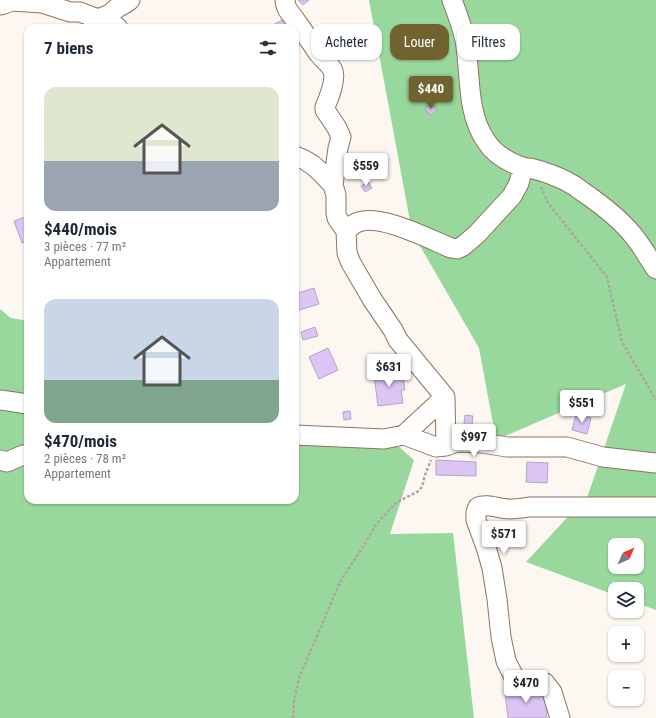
<!DOCTYPE html>
<html lang="fr">
<head>
<meta charset="utf-8">
<style>
  :root { --surface:#fff; --page:#f2f2f3; --text:#1f2937; --muted:#747a83; --accent:#706330 }
  body { margin:0; font-family:"Roboto Condensed",sans-serif; background:var(--page); color:var(--text); height:100vh; display:flex; flex-direction:column; font-size:15px; white-space:nowrap }
  * { box-sizing:border-box; margin:0 }
  p { font-size:13px; color:var(--muted) }
  .icon { flex:none; width:22px; height:22px; fill:none; stroke:currentColor; stroke-width:2; stroke-linecap:round; stroke-linejoin:round }
  .map { position:relative; flex:1; overflow:hidden }
  .drawer { position:absolute; left:24px; top:24px; width:275px; height:480px; display:flex; flex-direction:column; background:var(--surface); border-radius:12px; box-shadow:0 1px 3px #0004 }
  .drawer>* { flex:none }
  .hud { position:absolute; left:311px; top:24px; width:285px; height:36px; display:flex; gap:8px }
  .needle { width:26px; rotate:45deg }
  .controls { position:absolute; left:608px; top:538px; display:grid; gap:8px }
  .controls a { display:grid; place-items:center; width:36px; height:36px; border-radius:8px; background:var(--surface); box-shadow:0 1px 3px #0004; font-size:20px }
  .price { position:absolute; translate:-50% -34px; padding:0 9px; border-radius:4px; background:#fff; color:#222; font-size:13px; line-height:26px; filter:drop-shadow(0 1px 2px #0008) }
  .price::after { content:''; position:absolute; left:50%; top:24px; width:12px; height:9px; margin-left:-6px; background:inherit; clip-path:polygon(0 0,100% 0,50% 100%) }
  .price.on { background:var(--accent); color:#fff }
  ul { padding:0; list-style:none }
  li { display:grid; align-content:center; gap:8px; height:212px; padding:0 20px }
  li span { display:grid; place-items:center; height:124px; border-radius:12px; color:#555 }
  li>.icon { margin-inline-start:auto }
  span .icon { width:72px; height:72px; fill:#fffc; stroke-width:1 }
  li b { font-size:17px }
  h2 { display:flex; justify-content:space-between; align-items:center; height:48px; padding:0 20px; font-size:17px }
  .chip { padding:0 14px; border-radius:12px; background:var(--surface); box-shadow:0 1px 3px #0004; font-size:14px; line-height:36px }
  .chip.on { background:var(--accent); color:#fff }
  .map>svg:first-child { display:block }
  .green { fill:#99d89c; fill-rule:evenodd }
  .building { fill:#dcc5f5; stroke:#b3a6c3 }
  .lines { fill:none; stroke-linecap:round; stroke-linejoin:round }
  .minor-casing { stroke:#8e7360; stroke-width:21 }
  .path { stroke:#aea59f; stroke-width:2.5; stroke-dasharray:3 2; stroke-linecap:butt }
  .minor { stroke:#fff; stroke-width:19 }
</style>
</head>
<body>
<div class="map">
<svg width="656" height="718" viewBox="0 0 656 718">
  <rect width="100%" height="100%" fill="#fdf7f2"/>
  <path class="green" d="M369,0h287v610l-19,-7v-14h-22v6l-89,-33 62,-67 38,-111 -130,56 -17,-92 -67,-116zM615,545h22v22h-22z
    M0,309l11,9 17,3v179h267v-57l104,4 15,13 -24,74 63,-1 21,185h-474z"/>
  <path class="building" d="M298,0h11l-6,5z
    M282,20l4,8h-14l-1,-2z
    M430,104l7,6 -6,5 -6,-6z
    M368,182l4,6 -7,4 -4,-6z
    M25,217l3,9v14l-6,3 -8,-22z
    M314,288l5,16 -23,7 -1,-17z
    M315,327l3,9 -15,4 -2,-8z
    M328,348l10,22 -19,9 -10,-22z
    M402,371l3,19h-4l2,13 -25,3 -4,-31z
    M350,411l1,8 -7,1 -1,-8z
    M576,414l15,4 -4,16 -15,-4z
    M465,415l8,1 -2,18h-8z
    M436,460l40,2v14l-40,-1z
    M527,462l21,1 -1,20 -21,-1z
    M544,689l3,29h-39l-3,-25z"/>
  <g class="lines">
    <g class="minor-casing">
      <path id="minor" d="M285,0c1,11 5,12 11,21 8,11 15,22 23,33 4,5 12,11 14,17 3,9 -4,27 -8,36v3l12,18 4,9 -3,11 -5,37 3,10v18l1,5 9,13 1,22 4,10 21,36 21,31 5,10 47,57 -41,38
        M452,0c5,13 10,26 13,40 6,34 1,72 21,101 8,13 22,21 36,26 4,1 8,1 12,2 11,3 22,7 32,12 6,3 12,7 17,11 19,13 39,28 53,47 7,9 13,20 20,30
        M0,5l4,-1 8,-3 30,2 28,9h10l18,7 7,1 7,3 6,5
        M98,19l12,-5 7,-6 9,-5 4,-3
        M295,156c17,5 26,17 38,29
        M346,231c3,-3 6,-6 10,-8 22,-11 73,16 95,25l6,1 6,-3 14,-12 35,-38 7,-13 4,-16
        M445,397l1,49
        M0,400l28,4
        M295,435l89,4 20,-4 32,12 10,-1 11,-4 25,1 25,4h60l36,10 53,6
        M0,460l7,2 16,-7h5
        M560,718l-8,-26 -7,-9 -29,1 -3,-9 -7,-14 -5,-24 -4,-38 -5,-31 -6,-21 -10,-27v-8l2,-5c9,-4 21,2 31,2 7,0 14,-1 20,-2h127"/>
    </g>
    <path class="path" d="M541,187l7,16 59,74 15,65 34,58
      M293,718l1,-17 5,-23 41,-96 26,-40 11,-19 20,-21 20,-10 5,-5 3,-12 6,-15"/>
    <use href="#minor" class="minor"/>
  </g>
</svg>
<div class="controls">
<a><svg class="needle" viewBox="-14 -14 28 28"><path d="M0-13l5 13h-10z" fill="#e53935"/><path d="M0 13l5-13h-10z" fill="#747a83"/></svg></a>
<a><svg class="icon" aria-label="layers" viewBox="0 0 24 24"><path d="M12 4l9 5-9 5-9-5zM3 14l9 5 9-5"/></svg></a>
<a>+</a>
<a>−</a>
</div>
<b class="price on" style="left:431px;top:110px">$440</b>
<b class="price" style="left:366px;top:187px">$559</b>
<b class="price" style="left:389px;top:388px">$631</b>
<b class="price" style="left:582px;top:424px">$551</b>
<b class="price" style="left:474px;top:458px">$997</b>
<b class="price" style="left:504px;top:555px">$571</b>
<b class="price" style="left:526px;top:704px">$470</b>
<div class="hud">
<a class="chip">Acheter</a>
<a class="chip on">Louer</a>
<a class="chip">Filtres</a>
</div>
<section class="drawer">
<h2>7 biens<svg class="icon" aria-label="filters" viewBox="0 0 24 24"><path d="M4 7h16M4 17h16"/><circle cx="9" cy="7" r="2"/><circle cx="15" cy="17" r="2"/></svg></h2>
<ul>
<li><span style="background:linear-gradient(#dfe7d0 60%,#9aa5b1 0)"><svg class="icon" aria-label="home" viewBox="0 0 24 24"><path d="M3 11l9-7 9 7M6 9v11h12V9"/></svg></span><div><b>$440/mois</b><p>3 pièces · 77 m²</p><p>Appartement</p></div></li>
<li><span style="background:linear-gradient(#c9d6e8 65%,#7fa58c 0)"><svg class="icon" aria-label="home" viewBox="0 0 24 24"><path d="M3 11l9-7 9 7M6 9v11h12V9"/></svg></span><div><b>$470/mois</b><p>2 pièces · 78 m²</p><p>Appartement</p></div></li>
</ul>
</section>
</div>
</body>
</html>
